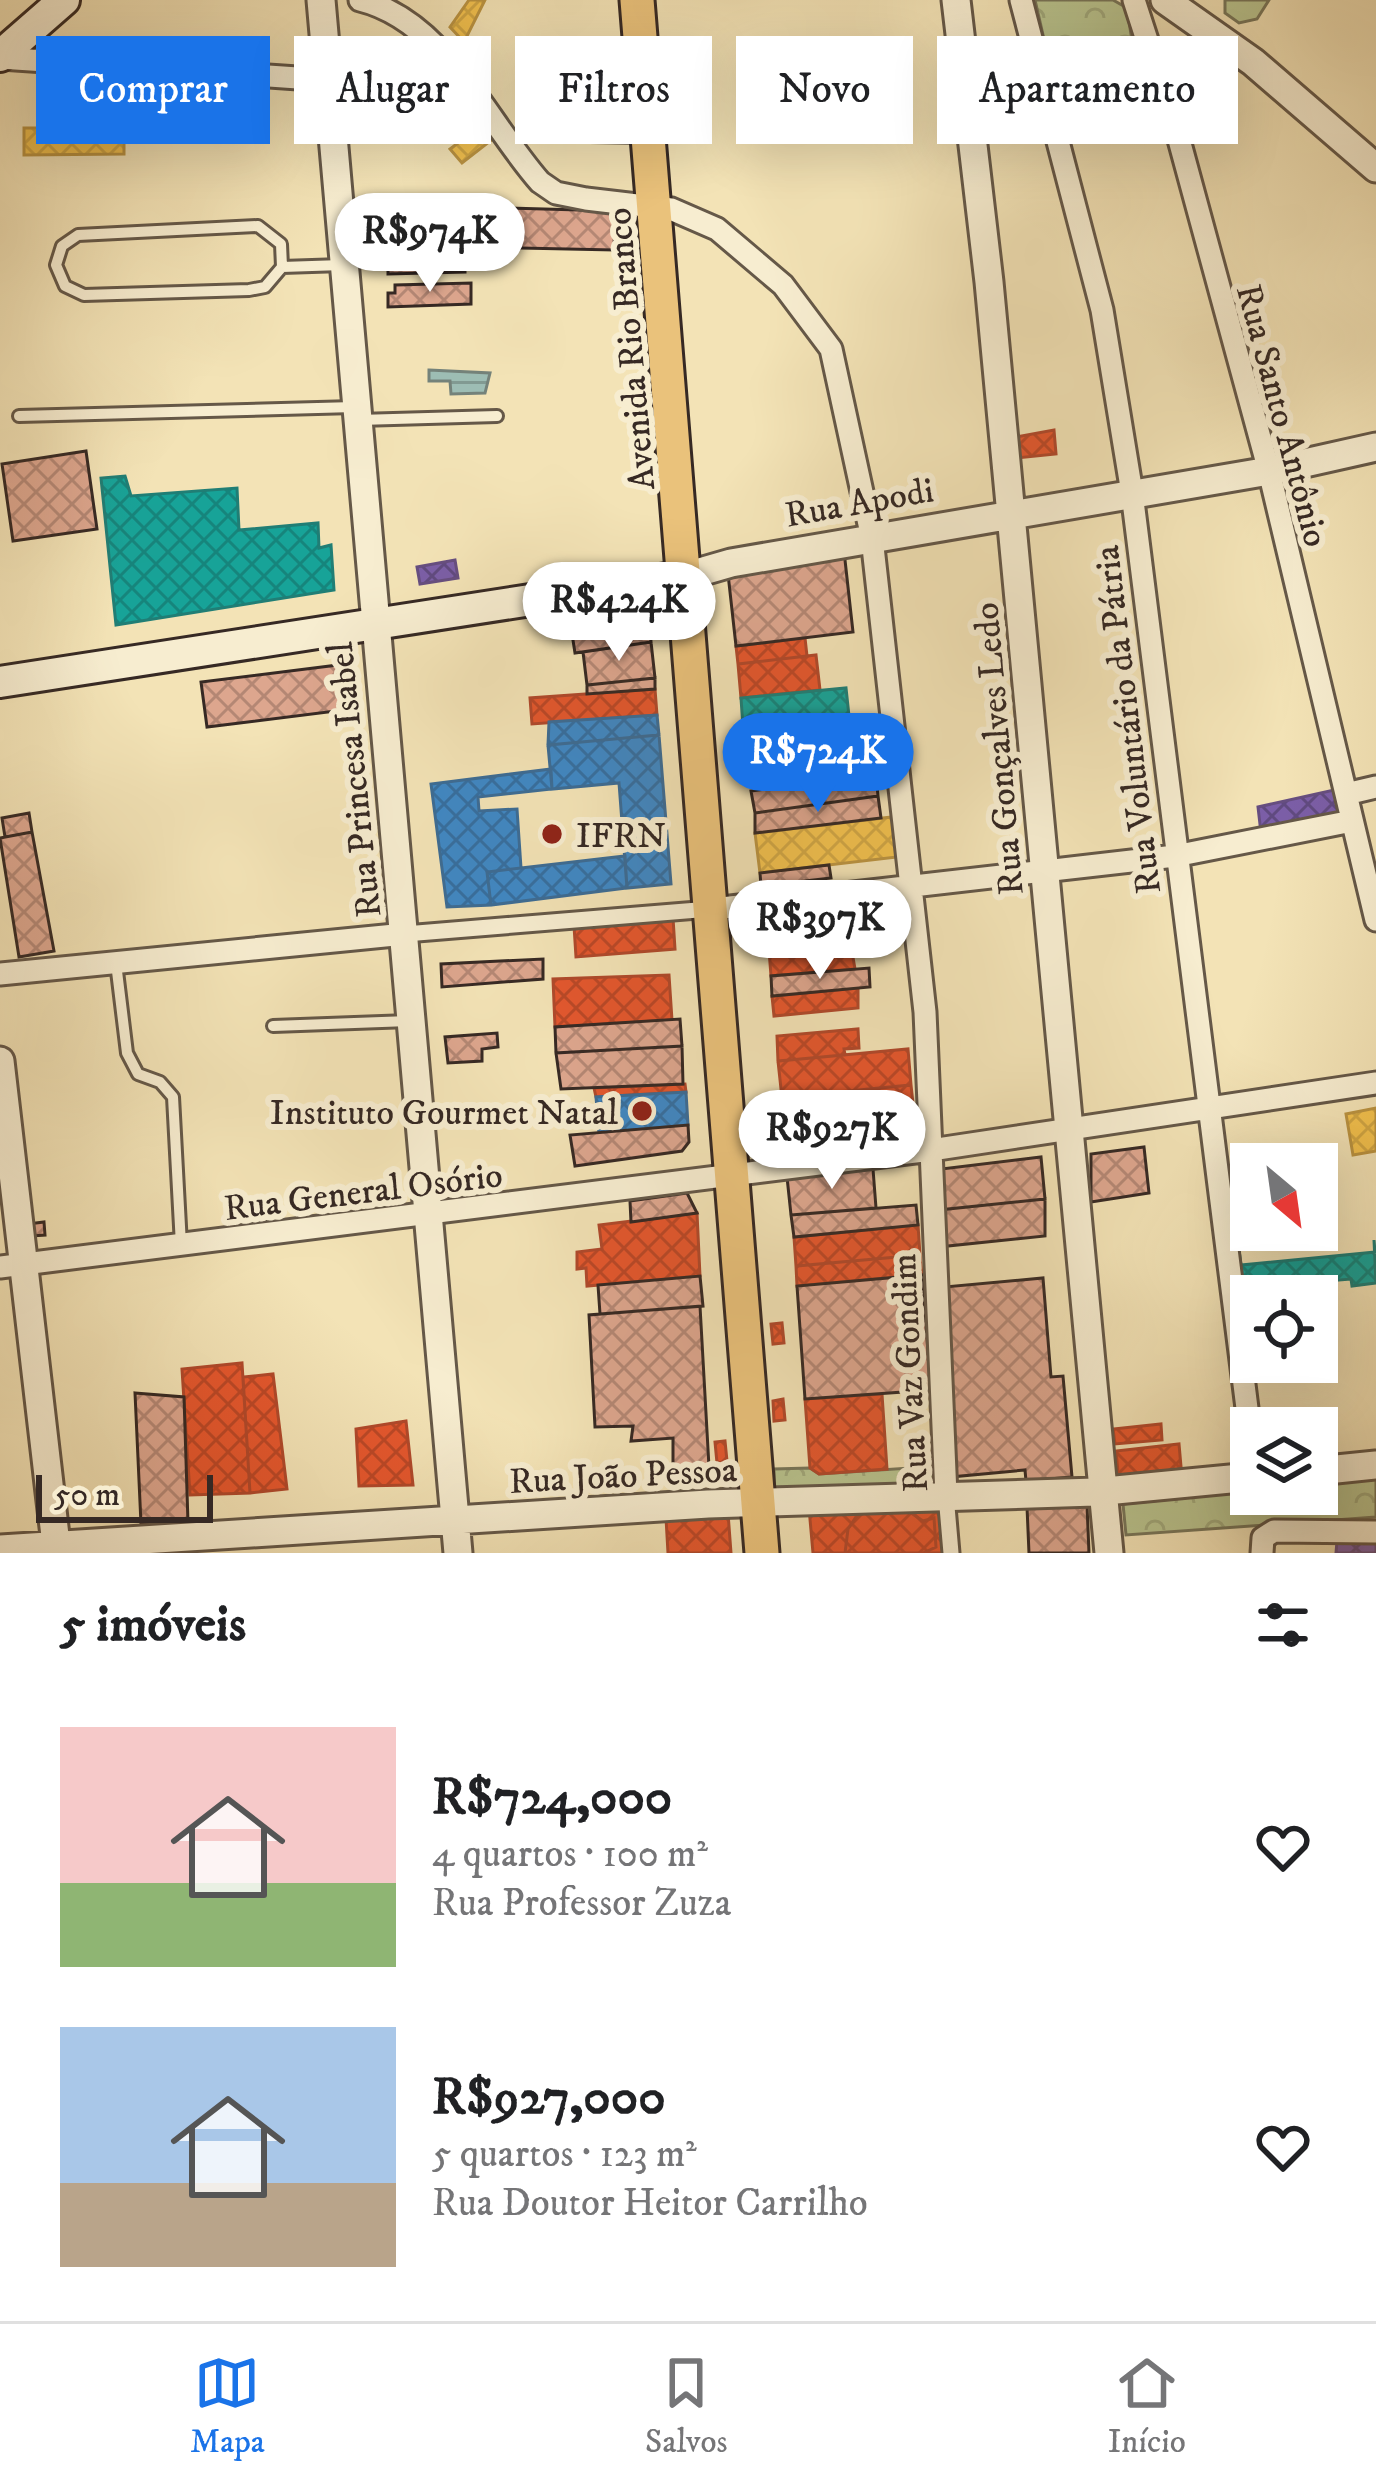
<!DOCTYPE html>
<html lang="pt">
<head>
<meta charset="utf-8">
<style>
  :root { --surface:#fff; --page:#f2f2f2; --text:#202124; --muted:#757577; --line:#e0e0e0; --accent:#1a73e8 }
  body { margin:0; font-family:"IM FELL DW Pica",serif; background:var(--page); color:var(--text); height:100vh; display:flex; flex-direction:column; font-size:45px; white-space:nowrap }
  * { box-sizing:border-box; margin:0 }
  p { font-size:39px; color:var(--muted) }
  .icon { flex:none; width:66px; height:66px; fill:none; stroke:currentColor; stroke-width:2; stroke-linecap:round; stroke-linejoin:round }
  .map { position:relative; height:1553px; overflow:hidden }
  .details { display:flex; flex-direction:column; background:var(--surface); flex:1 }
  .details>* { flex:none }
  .guide { position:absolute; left:36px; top:36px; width:1305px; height:108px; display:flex; gap:24px }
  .needle { width:78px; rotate:151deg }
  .fabs { position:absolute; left:1230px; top:1143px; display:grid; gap:24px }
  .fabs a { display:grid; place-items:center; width:108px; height:108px; border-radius:0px; background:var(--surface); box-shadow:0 12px 48px #0002; font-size:60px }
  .scale { position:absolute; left:36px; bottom:30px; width:177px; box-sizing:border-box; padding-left:12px; border:6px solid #362924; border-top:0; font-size:33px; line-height:42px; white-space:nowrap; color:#362924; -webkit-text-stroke:9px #f7edd0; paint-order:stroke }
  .price { position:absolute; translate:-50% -102px; padding:0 27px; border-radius:42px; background:#fff; color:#222; font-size:39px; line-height:78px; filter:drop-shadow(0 3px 6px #0008) }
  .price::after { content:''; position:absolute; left:50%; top:72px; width:36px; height:27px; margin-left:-18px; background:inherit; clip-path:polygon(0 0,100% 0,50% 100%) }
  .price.selected { background:var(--accent); color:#fff }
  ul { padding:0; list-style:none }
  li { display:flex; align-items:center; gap:36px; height:300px; padding:0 60px }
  li span { display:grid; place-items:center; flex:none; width:336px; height:240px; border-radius:0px; color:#555 }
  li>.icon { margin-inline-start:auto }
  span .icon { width:144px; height:144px; fill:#fffc; stroke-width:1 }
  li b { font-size:51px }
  h2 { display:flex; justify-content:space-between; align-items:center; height:144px; padding:0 60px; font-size:51px }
  .chip { padding:0 42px; border-radius:0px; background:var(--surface); box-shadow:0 12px 48px #0002; font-size:42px; line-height:108px }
  .chip.selected { background:var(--accent); color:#fff }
  .dock { display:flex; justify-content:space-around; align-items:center; height:168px; border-top:3px solid var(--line); background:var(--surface); font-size:33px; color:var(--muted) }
  .dock a { display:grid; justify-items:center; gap:6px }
  .dock .selected { color:var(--accent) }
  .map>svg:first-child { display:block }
  .forest { fill:url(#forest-firs); stroke:#78765a; stroke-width:3 }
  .park { fill:url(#park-crowns); stroke:#78765a; stroke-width:3 }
  .water { fill:url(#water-rules); stroke:#74827a; stroke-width:3 }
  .homes { fill:url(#homes-cross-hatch); stroke:#ba9341; stroke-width:3 }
  .shops { fill:url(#shops-cross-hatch); stroke:#b0492b; stroke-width:3 }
  .offices { fill:url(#offices-cross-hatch); stroke:#664e80; stroke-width:3 }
  .schools { fill:url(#schools-cross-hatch); stroke:#3c6c95; stroke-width:3 }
  .public { fill:url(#public-cross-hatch); stroke:#207e75; stroke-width:3 }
  .building { fill:url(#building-cross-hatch); stroke:#362924; stroke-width:3 }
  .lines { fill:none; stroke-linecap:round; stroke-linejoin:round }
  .service-casing { stroke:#655848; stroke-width:16 }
  .pedestrian-casing { stroke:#655848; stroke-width:21 }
  .minor-casing { stroke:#655848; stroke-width:27 }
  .tertiary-casing { stroke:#655848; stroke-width:33 }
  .secondary-casing { stroke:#362924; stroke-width:36 }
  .primary-casing { stroke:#362924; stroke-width:39 }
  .service { stroke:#f7edd0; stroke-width:10 }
  .pedestrian { stroke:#f7edd0; stroke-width:15 }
  .minor { stroke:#f7edd0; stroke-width:21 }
  .tertiary { stroke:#f7edd0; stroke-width:27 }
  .secondary { stroke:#f7edd0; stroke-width:30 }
  .primary { stroke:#eac27b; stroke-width:33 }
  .poi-dot { fill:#8f2418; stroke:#f7edd0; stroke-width:4.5 }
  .labels { text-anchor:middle; stroke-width:12; stroke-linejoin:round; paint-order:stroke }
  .street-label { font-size:36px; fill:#362924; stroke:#f7edd0 }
  .poi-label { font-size:36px; fill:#362924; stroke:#f7edd0; text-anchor:start }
</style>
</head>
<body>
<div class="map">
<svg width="1376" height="1553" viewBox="0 0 1376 1553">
  <defs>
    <pattern id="forest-firs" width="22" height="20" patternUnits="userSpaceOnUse" patternTransform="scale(3)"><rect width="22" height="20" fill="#b9c48f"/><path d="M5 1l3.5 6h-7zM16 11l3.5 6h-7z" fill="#a0a87b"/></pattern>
    <pattern id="park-crowns" width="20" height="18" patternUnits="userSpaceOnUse" patternTransform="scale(3)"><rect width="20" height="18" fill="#b9c48f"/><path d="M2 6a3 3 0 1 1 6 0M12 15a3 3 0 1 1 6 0" fill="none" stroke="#a0a87b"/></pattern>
    <pattern id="water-rules" width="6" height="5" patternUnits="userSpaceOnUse" patternTransform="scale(3)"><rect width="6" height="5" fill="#9dbdb4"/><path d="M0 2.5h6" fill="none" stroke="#819a92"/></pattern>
    <pattern id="homes-cross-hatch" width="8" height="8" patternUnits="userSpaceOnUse" patternTransform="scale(3)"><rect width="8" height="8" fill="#f2c14e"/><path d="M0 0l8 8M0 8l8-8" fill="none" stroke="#d0a644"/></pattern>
    <pattern id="shops-cross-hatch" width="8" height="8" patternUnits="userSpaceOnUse" patternTransform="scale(3)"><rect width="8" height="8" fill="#e4572e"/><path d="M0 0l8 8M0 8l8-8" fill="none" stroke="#ba4827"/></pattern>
    <pattern id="offices-cross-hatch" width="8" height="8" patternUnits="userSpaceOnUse" patternTransform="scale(3)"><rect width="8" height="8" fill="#7b5ea7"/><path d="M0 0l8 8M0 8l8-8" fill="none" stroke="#604a80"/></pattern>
    <pattern id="schools-cross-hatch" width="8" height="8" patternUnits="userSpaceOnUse" patternTransform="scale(3)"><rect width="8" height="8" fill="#3f88c5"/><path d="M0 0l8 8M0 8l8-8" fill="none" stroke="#366fa0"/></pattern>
    <pattern id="public-cross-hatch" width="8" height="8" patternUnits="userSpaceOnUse" patternTransform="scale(3)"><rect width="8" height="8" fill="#17a398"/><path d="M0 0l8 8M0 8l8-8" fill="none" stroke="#16857c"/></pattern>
    <pattern id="building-cross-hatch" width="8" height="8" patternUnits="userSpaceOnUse" patternTransform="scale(3)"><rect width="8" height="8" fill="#dda68e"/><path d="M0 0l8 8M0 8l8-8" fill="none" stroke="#b48774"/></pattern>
  </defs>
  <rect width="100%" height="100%" fill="#f3e3b6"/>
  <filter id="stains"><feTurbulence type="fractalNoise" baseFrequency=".00167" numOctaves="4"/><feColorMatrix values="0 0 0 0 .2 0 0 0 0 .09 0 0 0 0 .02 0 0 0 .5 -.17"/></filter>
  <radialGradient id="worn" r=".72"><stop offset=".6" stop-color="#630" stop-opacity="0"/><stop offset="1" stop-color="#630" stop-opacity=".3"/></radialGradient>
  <path class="forest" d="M1225,0h44l-12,19 -18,4 -14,-10z"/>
  <path class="park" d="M1035,0h78l14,8 5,33 -83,20z
    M940,1466l1,24 -167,7v-28l36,-1 9,6z
    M1376,1477v40l-250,18 -3,-31 128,-13 66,3v-10z"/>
  <path class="water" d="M429,370l61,3 -5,20 -34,1 -1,-13h-21z"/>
  <path class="homes" d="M469,0h16l-21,42 -14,-15z
    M477,117l17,21 -32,25 -12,-14 8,-6 -6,-7z
    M24,128h100v26l-100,1z
    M892,817l5,40 -137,16 -5,-40z
    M1376,1108v43l-23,4 -7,-41z"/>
  <path class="shops" d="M1054,430l2,24 -40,4v-21z
    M805,638l2,18 -69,8 -2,-18z
    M816,655l4,35 -79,8 -3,-34z
    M655,689l2,26 -125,9 -2,-26z
    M673,918l2,31 -99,8 -2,-31z
    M848,929l7,40 -84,7 -3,-39z
    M669,975l3,45 -117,7 -2,-48z
    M858,988v20l-84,8 -2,-20z
    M858,1029l1,19 -15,1 1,6 -67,6 -1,-25z
    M908,1049l3,36 -129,13 -4,-37z
    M685,1084l1,8 -90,5 -2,-9z
    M911,1085l6,56 -114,12 -6,-57z
    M697,1213l3,63 -113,10 -1,-18 -9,1v-17l25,-3 -3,-24z
    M918,1225l2,30 -124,11 -2,-29z
    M920,1255l2,20 -125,11 -1,-20z
    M782,1323l2,20 -11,1 -2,-20z
    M242,1363l8,130 -60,2 -8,-126z
    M273,1374l14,115 -37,4 -7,-116z
    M882,1394l5,75 -68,5 -9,-6 -5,-69z
    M783,1399l2,21 -11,1 -1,-20z
    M406,1421l7,64 -54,1 -3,-57z
    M1161,1424l1,16 -47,4 -2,-15z
    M725,1441l2,20 -10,2 -2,-21z
    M1179,1444l3,34 -63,6 -3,-33z
    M941,1499l3,54h-21l13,-6 -2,-29 -11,3 -19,-13h-30l-18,9 -8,12 -3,24h-32l-4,-45z
    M874,1508h30l19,13 11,-3 2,29 -13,6h-78l3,-24 8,-12z
    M728,1513l3,40h-63l-2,-35z"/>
  <path class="offices" d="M455,560l3,18 -38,6 -3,-17z
    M1334,790l7,34 -79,18 -4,-35z
    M1337,1541l39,2v10h-40z"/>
  <path class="schools" d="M657,715l2,20 -111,10 1,-23z
    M659,735l12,149 -44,4 -8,-105 -67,6 -4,-44z
    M551,769l1,20 -74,8 1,14 38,-2 4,59 -34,4 4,33 -44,2 -16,-123z
    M625,856l2,32 -136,17 -4,-33z
    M686,1092l2,33 -89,8 -3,-36z"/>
  <path class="public" d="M125,476l6,20 106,-8 2,42 79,-7 1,25 12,-3 3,45 -218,35 -15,-147z
    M846,688l3,28 -106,11 -2,-29z
    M1251,1173v35l-21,4 -4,-36z
    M1374,1240l2,43 -24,3 -1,-7 -62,5 1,6 -23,2 -5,-5 -27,2 -5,-39h9l2,15 134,-13z"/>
  <path class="building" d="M476,207l139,4 -1,39 -139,-3z
    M464,220l1,52 -77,2v-52z
    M471,283v21l-83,3v-14h7v-8z
    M86,451l11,78 -84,12 -11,-77z
    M844,551l9,81 -117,14 -9,-81z
    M647,608l4,34 -76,11 -5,-32z
    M651,642l4,36 -68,7 -4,-33z
    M354,663l6,45 -153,19 -6,-45z
    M655,678v11l-68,5v-9z
    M800,721v25l-54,7 -3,-26z
    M876,775l2,21 -123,17 -4,-22z
    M878,796l3,22 -126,15v-20z
    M29,813l3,19 -27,5 -3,-19z
    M32,832l22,119 -35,6 -19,-119z
    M829,865l2,13 -70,8 -1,-13z
    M846,901l2,28 -80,8 -3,-28z
    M543,959v20l-101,8 -1,-23z
    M869,968l1,19 -98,9 -1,-20z
    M680,1019l2,27 -126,7 -1,-26z
    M497,1033l1,14 -16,2v12l-34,2 -3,-26z
    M682,1046l1,38 -122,5 -5,-36z
    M688,1125l1,17 -7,9 -107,15 -5,-31z
    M1144,1147l5,46 -58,9v-48z
    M1041,1157l4,42 -107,11 -5,-40z
    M873,1169l3,39 -85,7 -4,-38z
    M687,1193l10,20 -66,9 -1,-21z
    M1045,1199v37l-107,11v-37z
    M916,1205l2,20 -124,12 -3,-22z
    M44,1222l1,13 -13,1 -4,-12z
    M922,1275l9,115 -126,9 -8,-113z
    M700,1276l3,30 -103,8 -2,-29z
    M1043,1278l8,99 12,-1 9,101 -46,4 -1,-11 -75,7 -9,-93 11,-1 -8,-96z
    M700,1306l9,161 -36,2v-31l-42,3 2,-15 -38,1 -6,-112z
    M135,1393l49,4 4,126 -47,1z
    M1087,1505l2,48h-60l-2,-46z"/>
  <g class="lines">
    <g class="service-casing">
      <path id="service" d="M569,60l7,57 14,19 54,1
        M282,267l-1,-23 -23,-18 -180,9 -16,11 -6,19 9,21 19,9 165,-5 16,-3 17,-20 60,-2
        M19,416l335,-9
        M359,420l138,-4
        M116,963l11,90 11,21 22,8 13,15 8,148
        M273,1026l136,-5"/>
    </g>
    <g class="pedestrian-casing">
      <path id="pedestrian" d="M405,934l305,-25
        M946,1495l5,58"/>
    </g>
    <g class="minor-casing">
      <path id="minor" d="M360,0c85,21 126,121 180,182l16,11 30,6 85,10 46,20 66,56 48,64 41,189 53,474 21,483
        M1021,0l81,310 30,183 119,947
        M1134,0l44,136 91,335 107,449
        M0,58l327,22
        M1346,794l30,-7
        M713,909l462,-53 177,-35
        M0,974l405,-40
        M0,1267l931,-117 445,-67
        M1262,1553l1,-15 11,-7 102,1"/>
    </g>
    <g class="tertiary-casing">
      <path id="tertiary" d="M321,0l137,1553
        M956,0l33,282 120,1271
        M1165,0l88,62 123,106
        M686,576l45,-13 538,-92 107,-24
        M0,1061l57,492
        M1317,1471l59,-6
        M0,1549l708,-45 387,-12 156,-15"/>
    </g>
    <g class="secondary-casing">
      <path id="secondary" d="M0,56l64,-56
        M0,682l686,-106"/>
    </g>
    <g class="primary-casing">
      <path id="primary" d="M637,0l125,1553"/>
    </g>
    <use href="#service" class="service"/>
    <use href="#pedestrian" class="pedestrian"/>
    <use href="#minor" class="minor"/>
    <use href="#tertiary" class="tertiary"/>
    <use href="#secondary" class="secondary"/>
    <use href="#primary" class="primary"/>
  </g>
  <g class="poi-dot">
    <circle cx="552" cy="834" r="12"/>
    <circle cx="642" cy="1111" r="12"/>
  </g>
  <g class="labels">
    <g class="street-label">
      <text transform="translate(629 349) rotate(-95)" y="13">Avenida Rio Branco</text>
      <text transform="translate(1284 415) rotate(75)" y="13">Rua Santo Antônio</text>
      <text transform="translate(859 501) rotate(-10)" y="13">Rua Apodi</text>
      <text transform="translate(1126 720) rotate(-97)" y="13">Rua Voluntário da Pátria</text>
      <text transform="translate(997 749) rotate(-95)" y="13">Rua Gonçalves Ledo</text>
      <text transform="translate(353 780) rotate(-96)" y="13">Rua Princesa Isabel</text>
      <text transform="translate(363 1190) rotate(-7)" y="13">Rua General Osório</text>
      <text transform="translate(908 1373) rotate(-93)" y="13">Rua Vaz Gondim</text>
      <text transform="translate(623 1474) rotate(-3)" y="13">Rua João Pessoa</text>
    </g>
    <g class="poi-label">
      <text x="576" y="847">IFRN</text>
      <text x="618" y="1124" text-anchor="end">Instituto Gourmet Natal</text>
    </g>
  </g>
  <rect width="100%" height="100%" filter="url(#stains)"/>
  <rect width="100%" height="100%" fill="url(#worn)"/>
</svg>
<div class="fabs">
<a><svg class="needle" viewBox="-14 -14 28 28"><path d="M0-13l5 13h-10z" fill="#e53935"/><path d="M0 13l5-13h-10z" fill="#757577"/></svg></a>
<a><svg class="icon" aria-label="locate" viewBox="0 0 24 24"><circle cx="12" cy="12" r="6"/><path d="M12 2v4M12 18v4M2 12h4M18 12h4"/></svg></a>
<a><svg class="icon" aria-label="layers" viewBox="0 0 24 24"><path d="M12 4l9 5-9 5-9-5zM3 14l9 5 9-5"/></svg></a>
</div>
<div class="scale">50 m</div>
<b class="price" style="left:430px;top:295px">R$974K</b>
<b class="price" style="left:619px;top:664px">R$424K</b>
<b class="price selected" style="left:818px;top:815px">R$724K</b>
<b class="price" style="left:820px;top:982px">R$397K</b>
<b class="price" style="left:832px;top:1192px">R$927K</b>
<div class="guide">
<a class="chip selected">Comprar</a>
<a class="chip">Alugar</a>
<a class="chip">Filtros</a>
<a class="chip">Novo</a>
<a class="chip">Apartamento</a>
</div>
</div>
<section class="details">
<h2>5 imóveis<svg class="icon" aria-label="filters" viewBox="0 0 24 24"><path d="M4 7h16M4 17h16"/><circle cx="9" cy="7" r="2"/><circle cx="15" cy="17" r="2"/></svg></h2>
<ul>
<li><span style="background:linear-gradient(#f6c9c9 65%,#8fb573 0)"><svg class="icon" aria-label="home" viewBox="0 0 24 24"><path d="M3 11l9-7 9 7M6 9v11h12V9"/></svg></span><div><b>R$724,000</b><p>4 quartos · 100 m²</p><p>Rua Professor Zuza</p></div><svg class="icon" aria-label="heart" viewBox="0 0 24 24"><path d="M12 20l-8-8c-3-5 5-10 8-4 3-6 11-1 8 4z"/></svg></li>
<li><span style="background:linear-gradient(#a9c7e8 65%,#b9a48a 0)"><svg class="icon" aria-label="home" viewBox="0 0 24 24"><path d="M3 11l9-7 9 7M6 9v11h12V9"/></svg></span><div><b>R$927,000</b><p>5 quartos · 123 m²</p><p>Rua Doutor Heitor Carrilho</p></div><svg class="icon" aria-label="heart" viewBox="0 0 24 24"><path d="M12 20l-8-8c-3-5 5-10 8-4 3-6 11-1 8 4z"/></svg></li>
</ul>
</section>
<nav class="dock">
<a class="selected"><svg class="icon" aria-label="map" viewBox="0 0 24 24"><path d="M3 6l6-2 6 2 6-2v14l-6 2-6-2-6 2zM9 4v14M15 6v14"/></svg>Mapa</a>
<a><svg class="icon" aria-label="saved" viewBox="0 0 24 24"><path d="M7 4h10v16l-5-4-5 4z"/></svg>Salvos</a>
<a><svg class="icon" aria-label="home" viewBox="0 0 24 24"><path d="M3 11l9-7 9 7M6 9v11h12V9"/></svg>Início</a>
</nav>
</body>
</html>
